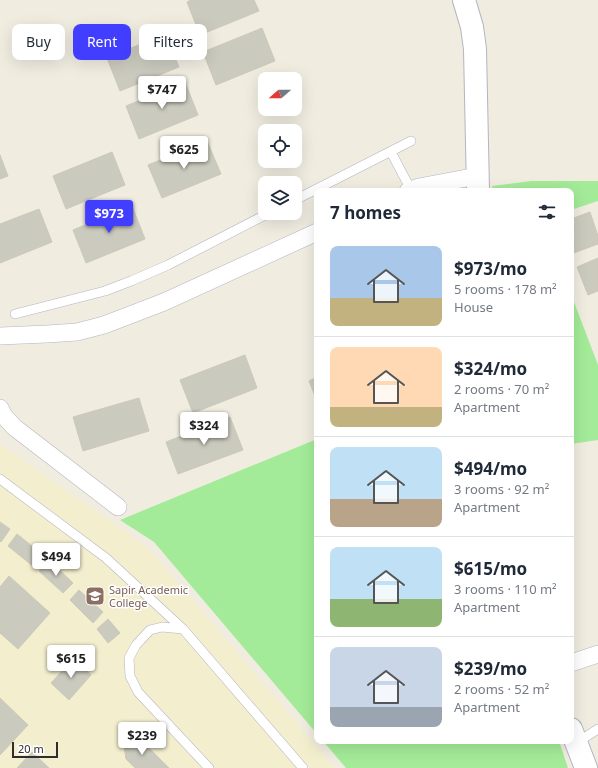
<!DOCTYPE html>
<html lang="en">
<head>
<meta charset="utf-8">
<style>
  :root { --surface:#fff; --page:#f2f2f3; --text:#1f2937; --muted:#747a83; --line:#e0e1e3; --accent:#413eff }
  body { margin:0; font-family:"Noto Sans",sans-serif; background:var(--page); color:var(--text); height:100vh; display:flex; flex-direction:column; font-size:15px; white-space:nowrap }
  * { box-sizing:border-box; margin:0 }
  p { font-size:13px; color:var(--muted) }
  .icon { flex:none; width:22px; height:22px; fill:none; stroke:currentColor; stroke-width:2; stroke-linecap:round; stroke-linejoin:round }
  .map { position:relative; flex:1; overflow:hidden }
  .drawer { position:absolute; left:314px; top:188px; width:260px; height:556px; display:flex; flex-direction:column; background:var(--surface); border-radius:8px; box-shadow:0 4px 16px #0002 }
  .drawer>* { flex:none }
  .hud { position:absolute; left:12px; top:24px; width:242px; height:36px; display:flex; gap:8px }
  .needle { width:26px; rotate:250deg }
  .controls { position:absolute; left:258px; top:72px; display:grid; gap:8px }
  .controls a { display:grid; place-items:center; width:44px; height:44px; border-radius:8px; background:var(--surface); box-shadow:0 4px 16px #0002; font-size:20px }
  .scale { position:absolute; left:12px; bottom:10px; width:46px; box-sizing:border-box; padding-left:4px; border:2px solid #2e2e2e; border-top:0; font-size:11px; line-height:14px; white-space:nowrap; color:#2e2e2e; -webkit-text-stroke:3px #fff; paint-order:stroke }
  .price { position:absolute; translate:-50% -34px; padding:0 9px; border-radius:4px; background:#fff; color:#222; font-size:13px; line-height:26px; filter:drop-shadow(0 1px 2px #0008) }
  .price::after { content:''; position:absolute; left:50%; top:24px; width:12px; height:9px; margin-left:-6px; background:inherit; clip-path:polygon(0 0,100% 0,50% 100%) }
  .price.on { background:var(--accent); color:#fff }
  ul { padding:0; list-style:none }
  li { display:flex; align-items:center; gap:12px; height:100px; padding:0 16px }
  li+li { border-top:1px solid var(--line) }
  li span { display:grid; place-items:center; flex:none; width:112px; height:80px; border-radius:8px; color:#555 }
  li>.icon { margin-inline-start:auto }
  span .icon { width:48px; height:48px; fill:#fffc; stroke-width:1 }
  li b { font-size:17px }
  h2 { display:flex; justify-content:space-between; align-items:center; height:48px; padding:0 16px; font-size:17px }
  .tag { padding:0 14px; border-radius:8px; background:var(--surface); box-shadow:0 4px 16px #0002; font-size:14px; line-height:36px }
  .tag.on { background:var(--accent); color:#fff }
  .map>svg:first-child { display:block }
  .education { fill:#f3eece }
  .green { fill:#a3eb98 }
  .building { fill:#cbcabe; stroke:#ccc9b9 }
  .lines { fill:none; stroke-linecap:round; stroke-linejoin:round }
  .lane-casing { stroke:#b4b4c2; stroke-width:10 }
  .street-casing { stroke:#b4b4c2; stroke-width:18 }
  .secondary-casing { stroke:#b4b4c2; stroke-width:24 }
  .lane { stroke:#fff; stroke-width:9 }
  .street { stroke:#fff; stroke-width:17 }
  .secondary { stroke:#fff; stroke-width:22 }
  .labels { text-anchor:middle; stroke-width:3; stroke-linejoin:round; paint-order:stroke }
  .education-label { font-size:11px; fill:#785e54; stroke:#fff; text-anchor:start }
</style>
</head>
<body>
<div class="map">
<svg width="598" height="768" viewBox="0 0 598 768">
  <rect width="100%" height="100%" fill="#f0ece0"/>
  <path class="education" d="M0,444l150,105 185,219h-335z"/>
  <path class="green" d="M531,181h67v20l-27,9v-19h-78l-1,-5z
    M571,294l27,71v75l-27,4z
    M317,439v295l-163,-192 -34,-22z
    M323,741h236l9,27h-222z"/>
  <path class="building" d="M191,0h63l5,11 -59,24 -13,-33z
    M262,28l13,33 -59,24 -13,-33z
    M165,34l14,33 -59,24 -13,-33z
    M185,82l13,33 -59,24 -13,-33z
    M207,141l14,33 -59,24 -14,-33z
    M112,152l13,33 -59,24 -13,-33z
    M0,155l8,21 -8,3z
    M132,206l13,33 -59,24 -13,-33z
    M39,209l13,33 -52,21v-39z
    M590,212l8,24v8l-27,10v-19l4,-1 -4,-15z
    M598,258v33l-10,4 -11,-28z
    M245,355l12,33 -64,25 -13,-33z
    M317,377v24l-8,-20z
    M139,398l10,33 -66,20 -10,-34z
    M230,417l13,33 -65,24 -12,-32z
    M0,522l10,7 -9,13 -1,-1z
    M17,534l26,21 -9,12 -26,-21z
    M49,560l24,23 -10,10 -24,-22z
    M9,576l41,37 -32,36 -18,-16v-46z
    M79,590l24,22 -10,11 -23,-23z
    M108,619l12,14 -12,10 -11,-14z
    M73,659l18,16 -22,25 -18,-17z
    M0,698l28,27 -28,30z
    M123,739l20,3 26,26h-34l-9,-9z
    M32,752l17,16h-32z"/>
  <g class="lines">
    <g class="lane-casing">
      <path id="lane" d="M391,152l20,38
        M295,200l116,-59
        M15,314l90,-23 26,-10 37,-16 101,-52
        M0,479l106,79 77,71 120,139
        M183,629l-21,-2 -12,3 -14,15 -7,13 1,18 8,16 71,76
        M576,743l22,-14"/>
    </g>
    <g class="street-casing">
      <path id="street" d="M408,191l11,-4 58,-11
        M0,336l47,-2 30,-2 27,-7 60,-23 153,-70
        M0,408l4,8 10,11 104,80
        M571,663l27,-9"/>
    </g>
    <g class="secondary-casing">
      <path id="secondary" d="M464,0l8,27 3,22 3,142
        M571,729l15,39"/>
    </g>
    <use href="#lane" class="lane"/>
    <use href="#street" class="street"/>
    <use href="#secondary" class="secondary"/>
  </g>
  <defs>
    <g id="university-square" transform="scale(1)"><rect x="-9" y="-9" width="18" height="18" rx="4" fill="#8d6e63" stroke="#fff"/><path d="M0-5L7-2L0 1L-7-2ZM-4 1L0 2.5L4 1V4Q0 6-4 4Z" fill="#fff"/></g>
  </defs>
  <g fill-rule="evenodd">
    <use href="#university-square" x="95" y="596"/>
  </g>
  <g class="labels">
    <g class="education-label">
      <text x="109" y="594">Sapir Academic<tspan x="109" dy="13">College</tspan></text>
    </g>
  </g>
</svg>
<div class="controls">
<a><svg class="needle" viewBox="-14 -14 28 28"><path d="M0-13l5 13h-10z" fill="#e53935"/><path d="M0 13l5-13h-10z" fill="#747a83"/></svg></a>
<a><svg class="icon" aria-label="locate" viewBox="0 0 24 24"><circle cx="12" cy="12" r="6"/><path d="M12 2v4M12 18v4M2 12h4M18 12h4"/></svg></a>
<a><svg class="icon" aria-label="layers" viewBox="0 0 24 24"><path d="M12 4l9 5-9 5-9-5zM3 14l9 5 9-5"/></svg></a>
</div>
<div class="scale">20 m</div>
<b class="price" style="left:162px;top:110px">$747</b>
<b class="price" style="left:184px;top:170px">$625</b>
<b class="price on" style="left:109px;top:234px">$973</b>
<b class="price" style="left:204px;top:446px">$324</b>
<b class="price" style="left:56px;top:577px">$494</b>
<b class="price" style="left:71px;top:679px">$615</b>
<b class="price" style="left:142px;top:756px">$239</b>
<div class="hud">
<a class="tag">Buy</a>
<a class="tag on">Rent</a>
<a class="tag">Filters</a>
</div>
<section class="drawer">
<h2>7 homes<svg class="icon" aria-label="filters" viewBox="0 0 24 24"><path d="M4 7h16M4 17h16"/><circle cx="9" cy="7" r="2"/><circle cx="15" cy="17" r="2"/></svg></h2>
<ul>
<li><span style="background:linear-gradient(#a9c7e8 65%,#c2b280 0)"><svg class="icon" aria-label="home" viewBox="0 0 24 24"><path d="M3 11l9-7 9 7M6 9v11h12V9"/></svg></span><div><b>$973/mo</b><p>5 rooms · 178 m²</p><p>House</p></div></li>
<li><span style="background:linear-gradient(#ffd9b3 75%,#c2b280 0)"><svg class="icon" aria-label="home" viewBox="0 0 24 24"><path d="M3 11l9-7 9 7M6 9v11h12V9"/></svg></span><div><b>$324/mo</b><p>2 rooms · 70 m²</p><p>Apartment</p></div></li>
<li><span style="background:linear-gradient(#bfe0f5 65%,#b9a48a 0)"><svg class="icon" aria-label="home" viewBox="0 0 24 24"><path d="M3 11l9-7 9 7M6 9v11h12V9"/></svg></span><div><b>$494/mo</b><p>3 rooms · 92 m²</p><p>Apartment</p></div></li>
<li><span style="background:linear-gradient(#bfe0f5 65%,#8fb573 0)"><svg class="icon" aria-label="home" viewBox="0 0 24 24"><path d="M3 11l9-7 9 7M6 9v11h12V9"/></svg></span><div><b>$615/mo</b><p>3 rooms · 110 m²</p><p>Apartment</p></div></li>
<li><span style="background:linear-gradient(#c9d6e8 75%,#9aa5b1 0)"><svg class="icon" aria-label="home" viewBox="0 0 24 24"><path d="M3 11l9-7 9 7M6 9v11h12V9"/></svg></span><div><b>$239/mo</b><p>2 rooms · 52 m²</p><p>Apartment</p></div></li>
</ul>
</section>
</div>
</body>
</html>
